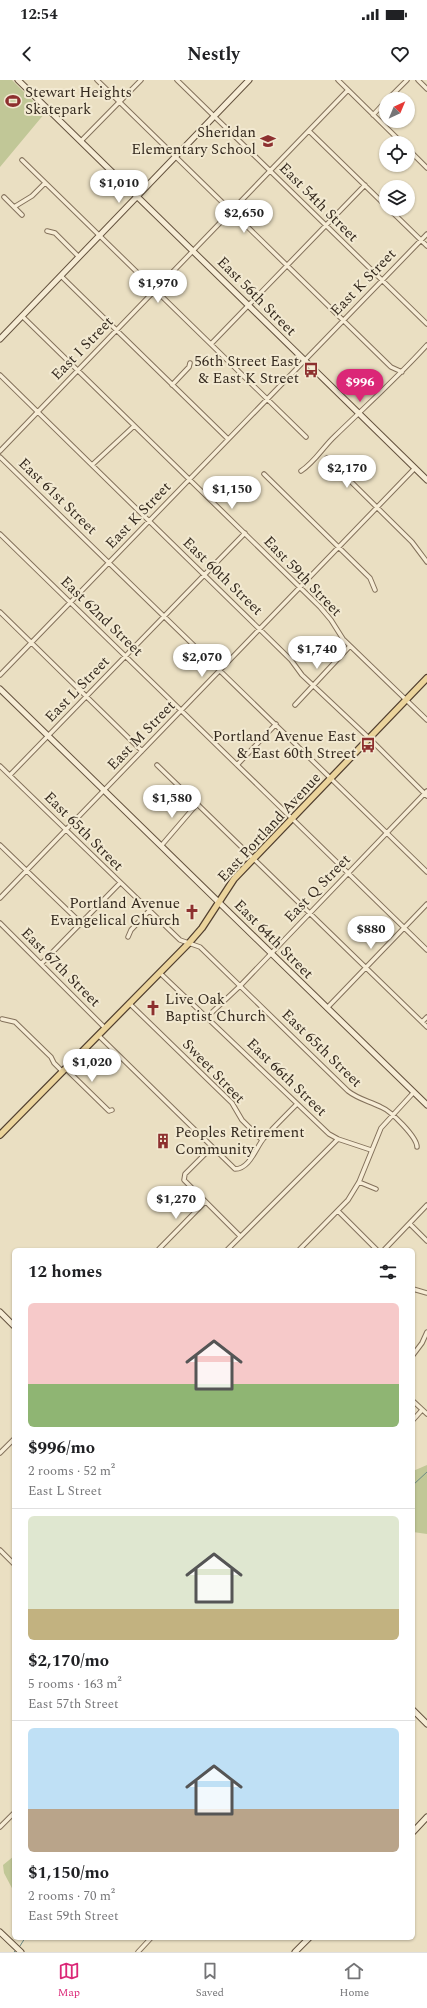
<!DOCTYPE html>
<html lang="en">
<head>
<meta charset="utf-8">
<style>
  :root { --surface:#fff; --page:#f6f6f6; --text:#202124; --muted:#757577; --line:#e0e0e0; --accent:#db2777 }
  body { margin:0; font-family:Spectral,serif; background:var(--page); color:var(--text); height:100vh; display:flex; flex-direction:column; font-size:15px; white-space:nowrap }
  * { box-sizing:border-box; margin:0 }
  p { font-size:13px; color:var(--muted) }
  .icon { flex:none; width:22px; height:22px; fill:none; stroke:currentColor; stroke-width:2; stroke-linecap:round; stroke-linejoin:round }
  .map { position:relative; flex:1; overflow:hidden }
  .side { position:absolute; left:12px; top:1168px; width:403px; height:692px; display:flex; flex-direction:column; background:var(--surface); border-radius:6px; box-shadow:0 1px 3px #0004 }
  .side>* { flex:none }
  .needle { width:26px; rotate:44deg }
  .controls { position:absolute; left:379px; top:12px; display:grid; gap:8px }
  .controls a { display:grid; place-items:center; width:36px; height:36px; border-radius:50%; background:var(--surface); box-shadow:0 1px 3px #0004; font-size:20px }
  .price { position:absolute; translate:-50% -34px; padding:0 9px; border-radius:14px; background:#fff; color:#222; font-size:13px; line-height:26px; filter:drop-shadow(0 1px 2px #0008) }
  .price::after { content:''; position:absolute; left:50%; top:24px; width:12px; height:9px; margin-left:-6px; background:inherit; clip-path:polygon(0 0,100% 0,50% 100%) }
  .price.current { background:var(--accent); color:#fff }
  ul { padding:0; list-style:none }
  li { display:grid; align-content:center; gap:8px; height:212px; padding:0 16px }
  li+li { border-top:1px solid var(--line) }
  li span { display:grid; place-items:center; height:124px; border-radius:6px; color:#555 }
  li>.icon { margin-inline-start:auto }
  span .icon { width:72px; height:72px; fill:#fffc; stroke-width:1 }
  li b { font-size:17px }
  h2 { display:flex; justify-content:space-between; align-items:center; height:48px; padding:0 16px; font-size:17px }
  .status { display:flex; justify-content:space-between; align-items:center; height:28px; padding:0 20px; background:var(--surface); direction:ltr }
  .status svg { height:11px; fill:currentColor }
  header { display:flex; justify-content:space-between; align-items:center; height:52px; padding:0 16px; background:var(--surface); font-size:18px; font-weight:700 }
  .tabs { display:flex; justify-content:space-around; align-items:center; height:56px; border-top:1px solid var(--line); background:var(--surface); font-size:11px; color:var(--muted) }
  .tabs a { display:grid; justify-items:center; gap:2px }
  .tabs .current { color:var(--accent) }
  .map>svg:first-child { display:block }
  .green { fill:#c1c797 }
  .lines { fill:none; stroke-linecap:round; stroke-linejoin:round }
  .stream { stroke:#6c8a83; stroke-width:1 }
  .street-casing { stroke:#83715b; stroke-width:5.5 }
  .secondary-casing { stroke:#64523e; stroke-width:7 }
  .primary-casing { stroke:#513f2f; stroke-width:8 }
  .street { stroke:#f6ecd5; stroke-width:3.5 }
  .secondary { stroke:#f6ecd5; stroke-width:5 }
  .primary { stroke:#ebd49c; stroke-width:5.5 }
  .labels { text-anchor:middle; stroke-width:4; stroke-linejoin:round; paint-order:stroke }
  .poi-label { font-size:15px; fill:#34291e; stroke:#f2e9d1; text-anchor:end }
  .street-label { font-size:15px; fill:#34291e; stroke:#f2e9d1 }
</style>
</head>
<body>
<div class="status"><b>12:54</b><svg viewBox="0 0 49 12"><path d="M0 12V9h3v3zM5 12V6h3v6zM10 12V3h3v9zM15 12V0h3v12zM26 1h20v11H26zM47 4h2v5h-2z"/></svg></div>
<header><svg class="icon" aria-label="back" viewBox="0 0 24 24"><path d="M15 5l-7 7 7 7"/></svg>Nestly<svg class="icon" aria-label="heart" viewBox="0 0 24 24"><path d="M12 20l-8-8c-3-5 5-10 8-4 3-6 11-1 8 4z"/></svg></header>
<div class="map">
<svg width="427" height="1872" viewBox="0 0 427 1872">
  <rect width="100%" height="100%" fill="#eadfc2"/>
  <path class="green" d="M0,0h12l33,33 -45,54z
    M427,1385v69l-14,-2v-61z
    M14,1776v36l-10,-19 -1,-8z"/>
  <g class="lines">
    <path class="stream" d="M413,1405l14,-13
      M20,1866l5,-8
      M14,1872l1,-1"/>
    <g class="street-casing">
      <path id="street" d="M97,0l294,287 11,5
        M177,0l250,244
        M338,0l64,63
        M418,0l9,9
        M388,19l19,-19
        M373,35l13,-14
        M309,51l77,75
        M81,61l60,-61
        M408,69l19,19
        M22,80l284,277
        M4,117l18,18
        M14,127l18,-11 13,-13
        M389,129l38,37
        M47,151l8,2 24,24
        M61,196l167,163
        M22,236l298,291 11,13 12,19 84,81
        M211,264l154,-159
        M0,295l291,285 11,15 67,63 58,58
        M172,305l17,-18 1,-4
        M0,371l348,-361
        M0,377l427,415
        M327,378l85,84 15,20
        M92,385l42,-39
        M301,391c14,-9 22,-24 34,-35 31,-30 63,-59 92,-91
        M264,394l106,104 5,12
        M0,454l427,416
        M0,532l142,139
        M0,595l427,-441
        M295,625l55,-59
        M157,685l270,262
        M237,685l39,-41
        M0,686l180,174 20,7 148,144c10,8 21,10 33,16 10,4 36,30 36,40
        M10,695l235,-242
        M0,765l81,78
        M161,766l36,-42
        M0,818l415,-430
        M0,843l105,105
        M128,857l3,-7 18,-19
        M41,884l79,-81
        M160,893l169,161 9,5 33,11
        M129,923l103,100 10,17 20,20
        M327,928l100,-104
        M207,937l33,-31 187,-195
        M2,939l13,3 36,35 3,6 9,9
        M422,942l5,-5
        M98,955l137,134c15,0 21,-22 29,-31 11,-12 22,-23 33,-34
        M66,989l43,42 3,-1
        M212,1067l-27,27 -1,6 56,56
        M359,1102l17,7
        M338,1131l39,39
        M410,1144l17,17
        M158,1170l47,-48
        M227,1170l111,-111
        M299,1170l49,-50 11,-18 22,-54 33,-36
        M384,1170l43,-45
        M413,1209l14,4
        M413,1275l9,-12 5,-11
        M413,1321l14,13
        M413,1340l9,-10
        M0,1373l14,-14
        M0,1470l14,14
        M0,1747l14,-14
        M138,1872l13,-14"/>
    </g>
    <g class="secondary-casing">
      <path id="secondary" d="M18,0l409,400
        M0,259l249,-259
        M0,609l427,416
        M0,1232l14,14
        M413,1630l14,14
        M413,1752l14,-15
        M0,1852l21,20
        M295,1872l14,-14"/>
    </g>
    <g class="primary-casing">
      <path id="primary" d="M0,1055l189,-192 13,-15 32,-49 193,-201"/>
    </g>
    <use href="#street" class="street"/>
    <use href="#secondary" class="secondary"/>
    <use href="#primary" class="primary"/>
  </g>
  <defs>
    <g id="stadium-bare" transform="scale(1.2)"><path d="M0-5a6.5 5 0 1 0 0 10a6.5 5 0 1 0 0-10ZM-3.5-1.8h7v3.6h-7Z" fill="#8d302f" stroke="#f2e9d1" stroke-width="2.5" paint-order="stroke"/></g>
    <g id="school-bare" transform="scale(1.2)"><path d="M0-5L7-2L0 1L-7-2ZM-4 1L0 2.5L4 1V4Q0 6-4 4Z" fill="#8d302f" stroke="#f2e9d1" stroke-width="2.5" paint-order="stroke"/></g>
    <g id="bus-bare" transform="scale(1.2)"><path d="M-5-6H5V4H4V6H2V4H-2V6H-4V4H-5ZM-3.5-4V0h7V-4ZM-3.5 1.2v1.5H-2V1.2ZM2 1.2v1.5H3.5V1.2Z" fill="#8d302f" stroke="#f2e9d1" stroke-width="2.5" paint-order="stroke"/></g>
    <g id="church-bare" transform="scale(1.2)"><path d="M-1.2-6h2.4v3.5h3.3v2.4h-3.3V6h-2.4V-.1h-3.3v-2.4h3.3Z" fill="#8d302f" stroke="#f2e9d1" stroke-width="2.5" paint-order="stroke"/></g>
    <g id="building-bare" transform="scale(1.2)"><path d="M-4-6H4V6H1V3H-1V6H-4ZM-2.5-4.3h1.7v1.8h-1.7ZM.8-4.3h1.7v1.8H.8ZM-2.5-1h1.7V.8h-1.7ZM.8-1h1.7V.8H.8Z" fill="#8d302f" stroke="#f2e9d1" stroke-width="2.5" paint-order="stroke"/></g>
  </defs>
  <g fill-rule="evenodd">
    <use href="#stadium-bare" x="13" y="21"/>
    <use href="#school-bare" x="268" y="61"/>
    <use href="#bus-bare" x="311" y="290"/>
    <use href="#bus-bare" x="368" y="665"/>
    <use href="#church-bare" x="192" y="832"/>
    <use href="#church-bare" x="153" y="928"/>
    <use href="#building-bare" x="163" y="1061"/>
  </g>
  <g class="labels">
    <g class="poi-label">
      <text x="25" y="17" text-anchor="start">Stewart Heights<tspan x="25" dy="17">Skatepark</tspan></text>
      <text x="256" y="57">Sheridan<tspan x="256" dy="17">Elementary School</tspan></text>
      <text x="299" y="286">56th Street East<tspan x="299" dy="17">&amp; East K Street</tspan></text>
      <text x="356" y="661">Portland Avenue East<tspan x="356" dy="17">&amp; East 60th Street</tspan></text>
      <text x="180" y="828">Portland Avenue<tspan x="180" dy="17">Evangelical Church</tspan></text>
      <text x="165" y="924" text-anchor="start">Live Oak<tspan x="165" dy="17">Baptist Church</tspan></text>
      <text x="175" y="1057" text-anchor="start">Peoples Retirement<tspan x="175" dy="17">Community</tspan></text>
    </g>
    <g class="street-label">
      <text transform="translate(319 122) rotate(45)" y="5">East 54th Street</text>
      <text transform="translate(363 202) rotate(-46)" y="5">East K Street</text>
      <text transform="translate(257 216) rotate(45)" y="5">East 56th Street</text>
      <text transform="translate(82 268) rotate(-46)" y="5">East I Street</text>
      <text transform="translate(58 416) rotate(44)" y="5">East 61st Street</text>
      <text transform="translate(138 435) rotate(-46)" y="5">East K Street</text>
      <text transform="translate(223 496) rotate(44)" y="5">East 60th Street</text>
      <text transform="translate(303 496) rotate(46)" y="5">East 59th Street</text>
      <text transform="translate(102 536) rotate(44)" y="5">East 62nd Street</text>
      <text transform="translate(77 609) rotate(-46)" y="5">East L Street</text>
      <text transform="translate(141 655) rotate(-46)" y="5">East M Street</text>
      <text transform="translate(269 747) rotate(-47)" y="5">East Portland Avenue</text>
      <text transform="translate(84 751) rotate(45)" y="5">East 65th Street</text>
      <text transform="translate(317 808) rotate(-46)" y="5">East Q Street</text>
      <text transform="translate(274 859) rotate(45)" y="5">East 64th Street</text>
      <text transform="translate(61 887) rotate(45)" y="5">East 67th Street</text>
      <text transform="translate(322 968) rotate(44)" y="5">East 65th Street</text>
      <text transform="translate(214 991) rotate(46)" y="5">Sweet Street</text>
      <text transform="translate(287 997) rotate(44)" y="5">East 66th Street</text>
    </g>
  </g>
</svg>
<div class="controls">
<a><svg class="needle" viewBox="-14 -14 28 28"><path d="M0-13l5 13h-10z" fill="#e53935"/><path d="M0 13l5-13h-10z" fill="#757577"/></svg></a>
<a><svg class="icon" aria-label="locate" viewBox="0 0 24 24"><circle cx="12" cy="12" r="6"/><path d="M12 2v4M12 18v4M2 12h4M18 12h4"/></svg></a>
<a><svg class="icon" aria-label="layers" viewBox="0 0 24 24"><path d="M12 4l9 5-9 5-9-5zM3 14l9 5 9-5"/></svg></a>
</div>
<b class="price" style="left:119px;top:124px">$1,010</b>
<b class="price" style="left:244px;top:154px">$2,650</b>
<b class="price" style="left:158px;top:224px">$1,970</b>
<b class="price current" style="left:360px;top:323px">$996</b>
<b class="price" style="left:347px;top:409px">$2,170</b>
<b class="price" style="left:232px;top:430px">$1,150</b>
<b class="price" style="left:317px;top:590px">$1,740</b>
<b class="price" style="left:202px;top:598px">$2,070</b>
<b class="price" style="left:172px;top:739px">$1,580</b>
<b class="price" style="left:371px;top:870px">$880</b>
<b class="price" style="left:92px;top:1003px">$1,020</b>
<b class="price" style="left:176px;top:1140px">$1,270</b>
<section class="side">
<h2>12 homes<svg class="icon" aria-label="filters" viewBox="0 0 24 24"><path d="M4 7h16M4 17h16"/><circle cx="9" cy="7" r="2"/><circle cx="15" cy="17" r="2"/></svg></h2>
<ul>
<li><span style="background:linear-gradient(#f6c9c9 65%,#8fb573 0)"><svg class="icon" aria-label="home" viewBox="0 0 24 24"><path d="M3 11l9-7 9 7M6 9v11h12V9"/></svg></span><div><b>$996/mo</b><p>2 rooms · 52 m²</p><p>East L Street</p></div></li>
<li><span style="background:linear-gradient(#dfe7d0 75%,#c2b280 0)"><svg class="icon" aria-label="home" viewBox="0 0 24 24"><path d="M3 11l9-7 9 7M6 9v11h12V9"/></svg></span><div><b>$2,170/mo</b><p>5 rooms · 163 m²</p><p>East 57th Street</p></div></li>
<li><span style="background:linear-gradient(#bfe0f5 65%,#b9a48a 0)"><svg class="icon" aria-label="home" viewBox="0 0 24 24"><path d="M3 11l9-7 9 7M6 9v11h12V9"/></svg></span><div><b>$1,150/mo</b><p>2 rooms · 70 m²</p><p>East 59th Street</p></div></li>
</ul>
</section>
</div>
<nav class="tabs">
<a class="current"><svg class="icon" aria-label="map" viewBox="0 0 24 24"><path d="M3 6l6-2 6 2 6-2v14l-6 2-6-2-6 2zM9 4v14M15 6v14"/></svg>Map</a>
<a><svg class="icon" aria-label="saved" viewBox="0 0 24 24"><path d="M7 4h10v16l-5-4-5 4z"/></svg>Saved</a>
<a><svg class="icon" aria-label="home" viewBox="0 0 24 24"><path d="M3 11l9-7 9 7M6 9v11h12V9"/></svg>Home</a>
</nav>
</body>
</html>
